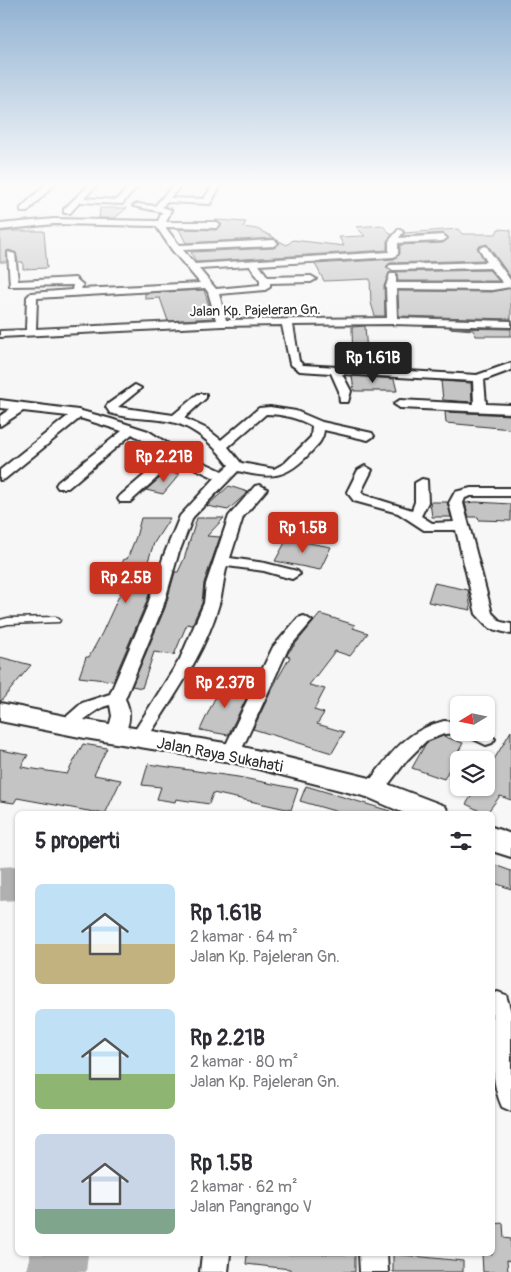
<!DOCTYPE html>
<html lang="id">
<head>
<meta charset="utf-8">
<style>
  :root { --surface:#fff; --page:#f2f2f3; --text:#2b2b33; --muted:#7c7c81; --accent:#c8321e }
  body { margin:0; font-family:Pangolin,sans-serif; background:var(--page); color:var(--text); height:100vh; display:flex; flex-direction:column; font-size:19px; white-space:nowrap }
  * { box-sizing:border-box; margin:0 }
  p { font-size:16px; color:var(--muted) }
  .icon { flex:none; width:28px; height:28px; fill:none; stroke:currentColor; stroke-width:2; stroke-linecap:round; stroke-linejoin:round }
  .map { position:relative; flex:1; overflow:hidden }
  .sheet { position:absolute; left:15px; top:811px; width:480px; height:445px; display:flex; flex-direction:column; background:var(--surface); border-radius:8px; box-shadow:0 1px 4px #0004 }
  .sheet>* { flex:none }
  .needle { width:32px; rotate:260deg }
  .controls { position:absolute; left:450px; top:696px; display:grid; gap:10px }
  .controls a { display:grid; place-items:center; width:45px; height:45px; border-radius:8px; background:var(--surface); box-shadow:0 1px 4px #0004; font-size:25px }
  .price { position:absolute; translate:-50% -42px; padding:0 11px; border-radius:5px; background:var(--accent); color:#fff; font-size:16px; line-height:32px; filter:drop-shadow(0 1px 2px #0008) }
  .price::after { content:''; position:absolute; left:50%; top:30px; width:15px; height:11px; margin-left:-8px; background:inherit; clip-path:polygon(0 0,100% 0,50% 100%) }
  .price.on { background:#222; color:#fff }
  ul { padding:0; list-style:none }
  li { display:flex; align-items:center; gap:15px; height:125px; padding:0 20px }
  li span { display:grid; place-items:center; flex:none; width:140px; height:100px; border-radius:8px; color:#555 }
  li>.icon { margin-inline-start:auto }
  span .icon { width:60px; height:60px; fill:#fffc; stroke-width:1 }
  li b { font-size:21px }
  h2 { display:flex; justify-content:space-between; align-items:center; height:60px; padding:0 20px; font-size:21px }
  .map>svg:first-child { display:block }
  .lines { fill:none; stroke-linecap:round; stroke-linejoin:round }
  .river { fill:#b0b0b0; fill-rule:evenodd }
  .building { fill:#c4c4c4; stroke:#2b2b2b }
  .lane-casing { stroke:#2b2b2b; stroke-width:3 }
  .street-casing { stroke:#2b2b2b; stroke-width:4 }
  .secondary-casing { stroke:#2b2b2b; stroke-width:4 }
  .lane { fill:#fff; fill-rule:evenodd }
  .street { fill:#fff; fill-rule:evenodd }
  .secondary { fill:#fff; fill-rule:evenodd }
  .labels { text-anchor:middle; stroke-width:4.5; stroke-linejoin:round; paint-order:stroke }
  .far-street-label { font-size:14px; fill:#2b2b2b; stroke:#fff }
  .street-label { font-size:16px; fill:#2b2b2b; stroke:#fff }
</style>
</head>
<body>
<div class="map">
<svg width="511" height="1272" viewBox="0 0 511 1272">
  <rect width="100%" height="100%" fill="#f7f7f7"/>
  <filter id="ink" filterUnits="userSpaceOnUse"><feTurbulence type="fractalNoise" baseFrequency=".02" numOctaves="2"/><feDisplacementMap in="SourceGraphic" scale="10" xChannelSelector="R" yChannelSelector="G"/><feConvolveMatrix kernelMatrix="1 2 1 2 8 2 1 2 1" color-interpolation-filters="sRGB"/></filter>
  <g filter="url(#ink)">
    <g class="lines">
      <path class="river" d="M18,866v34l-18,1v-34z
        M30,1254h58l-2,18h-60z"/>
    </g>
    <path class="building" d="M100,208h27l-12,10h-16z
      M216,220l30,2 -3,5 14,2 18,9 -89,5 -7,-14 37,1 6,-5z
      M382,225l10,10 -5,6v9l-191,12 -5,-10 83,-4 6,-5 -5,-4 12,6 6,-5 51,6 -5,-9 26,-1 -9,-9z
      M458,229l4,5h34l2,-5 13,1v48l-24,-34 -10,3 7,13 -94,3 -4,4 7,5 96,-2 10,11h-101l-1,-8 -7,-1 -6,14 1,30h-10l-4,-13 -1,-24 -46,2 -9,-17 79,-5 6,-5v-9l43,-2 6,-5 -6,-5 -40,3 1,-3z
      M11,231h33l3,37 -24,1v-7h-5l-2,-9 -7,-3 -3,2 1,10h-7v-30z
      M511,288v31l-112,-3 -1,-25 94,1z
      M204,290l9,28 -45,3 -8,-23 -15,1v-6z
      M365,326l3,41 -15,-1 -1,-39z
      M449,328l62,1v7h-35l-3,-6z
      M352,376l42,3 3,12h-43z
      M441,381l30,2 1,19 -29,-2z
      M445,412l66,3v14l-65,-6z
      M167,472l13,2 -17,20 -17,-4z
      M229,486l19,6 -20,18 -21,-4z
      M430,502h17l4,15h-19z
      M476,502l35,2v17l-32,-1 -1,-3h-9l-4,-14z
      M141,518h29l-16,25 -9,27 12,1 -12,35 -32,75 -34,-4 7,-20h3l13,-24 22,-48 -11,-1 11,-25h3l9,-22z
      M197,518h27l-17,18 13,1 -16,46 -2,20 -10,22 -5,-1 -13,31 -20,-3 -12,36 -10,-2 33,-78 10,-36h3l6,-13z
      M287,539l44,8 -11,23 -45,-9z
      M434,583l34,7 3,20 -43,-8z
      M320,614l35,11 -2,3 15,5 -18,23 -15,-5 -26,34 16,4 -11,21 10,3 -7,11 27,8 -12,21 -79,-24 20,-42 17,-30 -3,-1 1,-3z
      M0,657l31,8 -30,36h-1z
      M222,683l29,6 -23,46 -28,-5z
      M511,731v69l-11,-4 -14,18 -20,-10 11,-16h9v-15z
      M443,736l20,7 -19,36 -32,-11 14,-25z
      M83,744l24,4 -13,27 27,5 -16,34 -88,-16 -3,5 -14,-2v-51l28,5 -7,12 46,7z
      M148,764l90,13 60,12 -7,21 -78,-17 -4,11 -33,-5 -1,3 -18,-3 4,-12 -19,-2z
      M306,786l84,25 -1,3h-44l-45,-13z
      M492,864l19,7v18l-19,-7z
      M503,1223l1,15 7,1v22l-4,-1 1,12h-25l-1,-18h10v-30z
      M247,1254h108v18h-65v-3l-44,-5z
      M393,1254l70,7v11h-70z"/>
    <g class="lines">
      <g class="lane-casing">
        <path id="lane" d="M56,617l4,3 -1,2 -51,2 -8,2v-6l8,-2z"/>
      </g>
      <g class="street-casing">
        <path id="street" d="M47,183h8l-28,29h-6v-4z
          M91,183h8l-15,15 33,2 15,-17h8l-18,21 -42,-2 -10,11h-6v-4z
          M175,183h8l-13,15 34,1 10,-16h8l-12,21 -44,-2 -4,5 9,3 -5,12h50l4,3 -4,3 -51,-1 14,18 95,-5 4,3 -4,3 -91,4 12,14 194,-12v-11l10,-12 4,3 -4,6 44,-3 4,3 -4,3 -45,2v11l-4,3 -135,8 9,12 43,-1 5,3 -5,3 -41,1v4l-5,3 -46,4 7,26 161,-2 -1,-32 4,-12h6v9h107l-13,-15 -97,2 -5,-3 2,-2 97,-3 -8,-14 7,-2 25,35 -1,6 -18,3 -96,-1 1,29 114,3v6l-119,-3 -99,1 6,36 4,4 174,10 34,-12v7l-27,10 2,24 25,1v8l-111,-5 -6,-4 6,-4 74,4 -1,-23 -131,-7 9,17 -3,11h-8l-1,-11 -8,-18 -31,-2 -10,-7 -8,-39 -60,1 -222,11v-6l26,-1 1,-33 4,-4 41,-3 1,-5 -63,1 -2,-34 7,2 3,27 57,-3 8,7 -2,4 119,-6 -28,-33 -16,-24 -102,-2 -54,6v-6l54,-5 104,2 4,-9 -29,-6 4,-2 18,2zM250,266l10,14v5l-44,4 -17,-20zM205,288l3,4 8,28 -180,9 1,-31z
          M135,385l6,3 -2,2 -21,17 55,8 25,-21h8v4l-22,20 23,11 14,11 38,-32 11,-1 26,4 26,11 50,11 2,3 -6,4 -44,-10c-1,11 -7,15 -14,23 -24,26 -39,26 -72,18l-45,46 -15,38 -15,52 -38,92c7,14 5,26 -3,39l-6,2 -6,-2 -3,-4 5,-18 -2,-11c-19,3 -34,29 -50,24l-3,-4 25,-22 28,-9 37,-87 17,-52 16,-39 35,-38 -38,-18 -47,42h-10l-2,-3 2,-3 48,-41 -36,-21 -64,54h-10l-2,-3 2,-3 64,-51 -42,-13 -75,61 -5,1v-10l68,-54 -45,-5 -23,15v-10l10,-7 -10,-1v-8l78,10 33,9 37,12 33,21 41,19 7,-6c-15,-20 -36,-40 -62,-44 -19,-3 -38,-2 -57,-8l-4,-6 2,-3zM266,414c16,0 32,4 46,12l-1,11 -26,26 -11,6 -33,-6 -13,-16z
          M365,466l7,4 -11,22 3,3 48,15 3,-8v-19l7,-4 5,1 1,22 -7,14 11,7 22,-1 -5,-19 6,-11 16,-4h40v8h-40l-6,2 -2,5 29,110 9,9 10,2v10l-22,-6 -13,-14 -20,-84h-32l-26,-17 -44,-12 -7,-9 11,-22z
          M260,485l7,4 -24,28 -13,41 35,5 32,8 3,3 -8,5 -28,-8 -37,-5c-4,13 -4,26 -8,38 -14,50 -47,95 -74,138l-6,2 -6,-2 -3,-4 50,-79 24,-56 2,-19 23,-68 26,-30z
          M304,616l8,5 -24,28 -48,104 -2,5 -7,1 -7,-1 -2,-5 51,-106 25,-29z
          M444,721l15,1v10l27,-1 9,8 -3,4 -6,2 -19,-9 -3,-3 -20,1 -18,7 -19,19 -26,34 -7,2 -7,-2 -3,-5 3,-5c24,-30 38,-53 77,-63z
          M498,992l8,3 5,17v99l-9,-4c-14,-31 -10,-79 -10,-113z
          M202,1254h28l-2,18h-28z
          M359,1254h28l1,18h-28z"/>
      </g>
      <g class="secondary-casing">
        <path id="secondary" d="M0,703l85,17 146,24 143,35 71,27 4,8h-43l-39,-17 -136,-35 -146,-24 -85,-17z
          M492,827l19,7v23l-19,-6z"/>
      </g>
      <use href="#lane" class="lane"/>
      <use href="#street" class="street"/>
      <use href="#secondary" class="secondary"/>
    </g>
  </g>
  <linearGradient id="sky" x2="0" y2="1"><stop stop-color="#91b2d2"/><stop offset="0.51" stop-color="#fbfbfb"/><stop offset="1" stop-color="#fbfbfb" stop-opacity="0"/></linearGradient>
  <rect width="511" height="361" fill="url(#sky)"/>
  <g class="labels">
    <g class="far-street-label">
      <text transform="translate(255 310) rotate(-1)" y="5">Jalan Kp. Pajeleran Gn.</text>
    </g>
    <g class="street-label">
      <text transform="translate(220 754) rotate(11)" y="6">Jalan Raya Sukahati</text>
    </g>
  </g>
</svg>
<div class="controls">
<a><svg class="needle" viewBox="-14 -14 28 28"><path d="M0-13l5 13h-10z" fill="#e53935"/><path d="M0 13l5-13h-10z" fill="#7c7c81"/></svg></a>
<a><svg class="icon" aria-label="layers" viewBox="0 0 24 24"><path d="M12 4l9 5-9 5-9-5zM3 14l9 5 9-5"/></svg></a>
</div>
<b class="price on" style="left:373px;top:384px">Rp 1.61B</b>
<b class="price" style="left:164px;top:483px">Rp 2.21B</b>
<b class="price" style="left:303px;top:554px">Rp 1.5B</b>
<b class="price" style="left:126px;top:604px">Rp 2.5B</b>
<b class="price" style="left:225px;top:709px">Rp 2.37B</b>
<section class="sheet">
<h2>5 properti<svg class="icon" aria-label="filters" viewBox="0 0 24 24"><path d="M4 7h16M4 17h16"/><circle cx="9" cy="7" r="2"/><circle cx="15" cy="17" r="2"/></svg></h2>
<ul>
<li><span style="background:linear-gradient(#bfe0f5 60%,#c2b280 0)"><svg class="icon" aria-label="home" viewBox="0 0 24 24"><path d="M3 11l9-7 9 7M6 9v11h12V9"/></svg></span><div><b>Rp 1.61B</b><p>2 kamar · 64 m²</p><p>Jalan Kp. Pajeleran Gn.</p></div></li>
<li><span style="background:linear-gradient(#bfe0f5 65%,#8fb573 0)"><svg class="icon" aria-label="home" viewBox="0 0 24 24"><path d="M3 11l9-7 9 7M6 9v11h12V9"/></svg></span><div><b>Rp 2.21B</b><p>2 kamar · 80 m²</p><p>Jalan Kp. Pajeleran Gn.</p></div></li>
<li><span style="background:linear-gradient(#c9d6e8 75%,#7fa58c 0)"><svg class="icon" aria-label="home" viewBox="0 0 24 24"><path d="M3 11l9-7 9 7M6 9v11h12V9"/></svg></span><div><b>Rp 1.5B</b><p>2 kamar · 62 m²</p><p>Jalan Pangrango V</p></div></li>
</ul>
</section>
</div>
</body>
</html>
